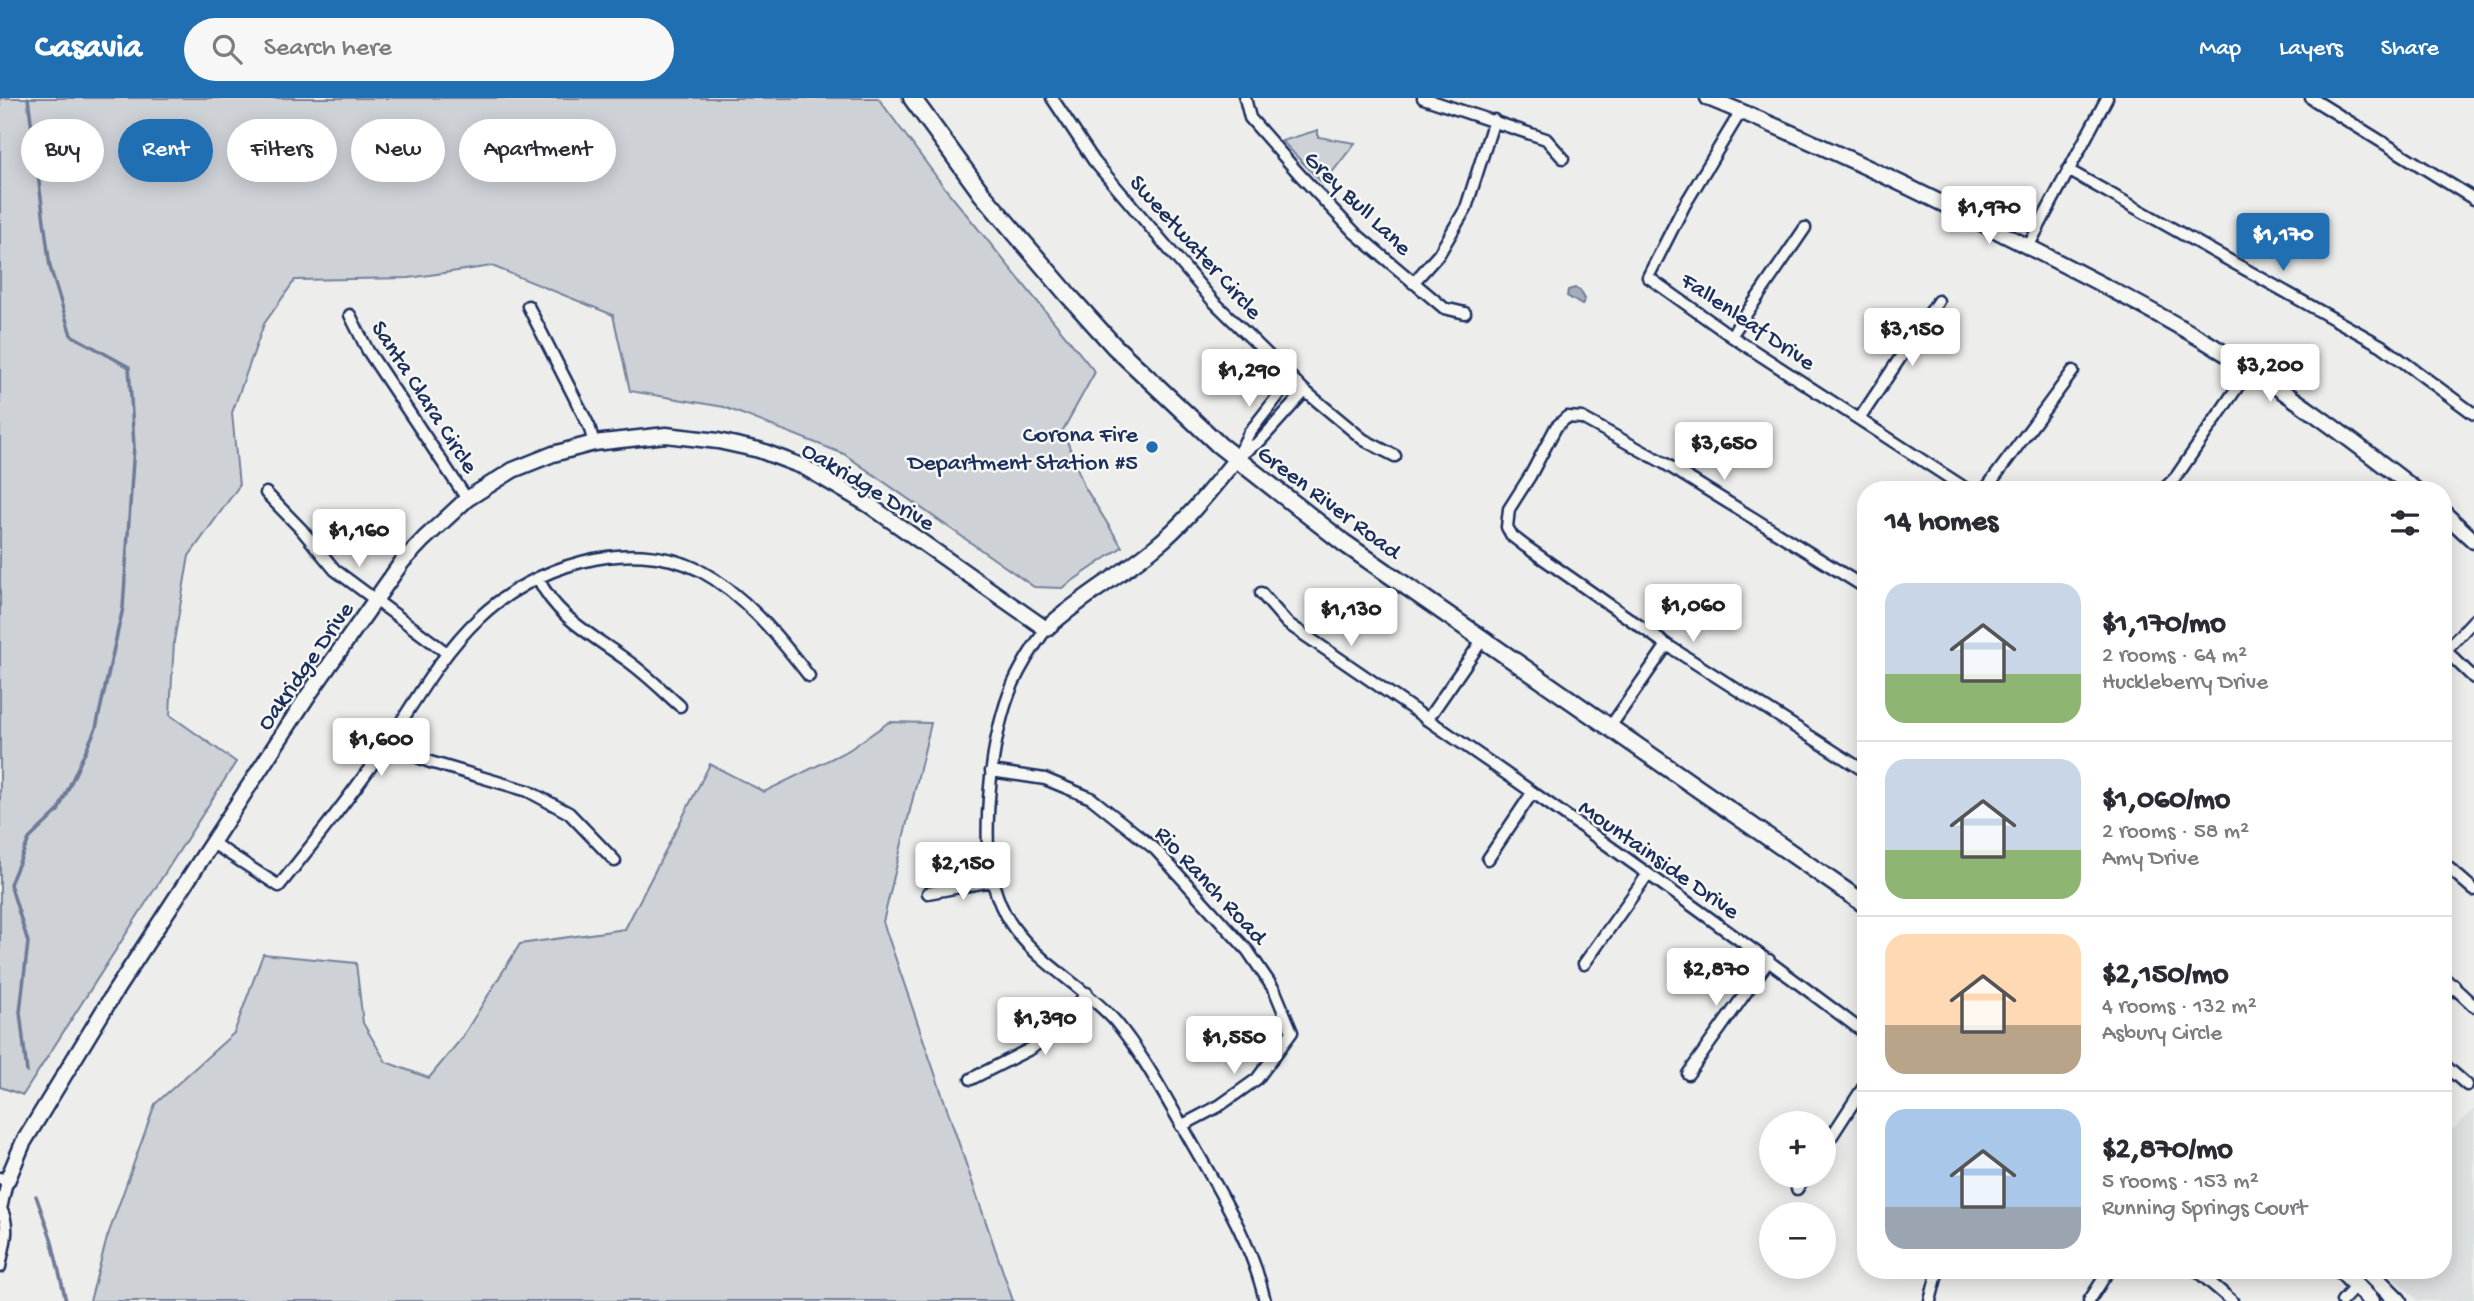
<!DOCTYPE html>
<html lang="en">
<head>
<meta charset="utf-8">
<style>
  :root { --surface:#fff; --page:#f7f7f7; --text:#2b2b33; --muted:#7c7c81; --line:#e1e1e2; --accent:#1f6fb2 }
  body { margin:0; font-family:"Gochi Hand",sans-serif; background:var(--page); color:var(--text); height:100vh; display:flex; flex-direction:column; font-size:26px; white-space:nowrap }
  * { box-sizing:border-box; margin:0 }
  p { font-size:23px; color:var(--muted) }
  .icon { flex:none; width:38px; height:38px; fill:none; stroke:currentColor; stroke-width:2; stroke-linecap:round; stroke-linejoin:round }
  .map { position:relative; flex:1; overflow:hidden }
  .sheet { position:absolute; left:1857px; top:383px; width:595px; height:798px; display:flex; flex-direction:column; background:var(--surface); border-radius:28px; box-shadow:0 4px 18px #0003 }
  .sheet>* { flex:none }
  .banner { position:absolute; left:21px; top:21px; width:665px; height:63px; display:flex; gap:14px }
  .fabs { position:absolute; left:1759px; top:1013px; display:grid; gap:14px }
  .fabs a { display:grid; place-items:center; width:77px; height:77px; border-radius:50%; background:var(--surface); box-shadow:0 4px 18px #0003; font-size:35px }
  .price { position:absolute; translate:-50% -60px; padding:0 16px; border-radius:7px; background:#fff; color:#222; font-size:23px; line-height:46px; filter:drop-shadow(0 2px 4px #0008) }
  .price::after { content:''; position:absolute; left:50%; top:42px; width:21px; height:16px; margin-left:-10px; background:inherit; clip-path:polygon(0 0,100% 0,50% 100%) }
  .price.selected { background:var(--accent); color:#fff }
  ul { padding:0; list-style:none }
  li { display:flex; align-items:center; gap:21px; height:175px; padding:0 28px }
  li+li { border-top:2px solid var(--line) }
  li span { display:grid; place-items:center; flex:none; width:196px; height:140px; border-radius:21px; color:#555 }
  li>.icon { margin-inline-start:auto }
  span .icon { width:84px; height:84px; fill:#fffc; stroke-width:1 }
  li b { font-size:30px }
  h2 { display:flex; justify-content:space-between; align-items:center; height:84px; padding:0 28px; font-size:30px }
  .chip { padding:0 24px; border-radius:32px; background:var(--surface); box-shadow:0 4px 18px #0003; font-size:24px; line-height:63px }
  .chip.selected { background:var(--accent); color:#fff }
  header { display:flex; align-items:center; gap:42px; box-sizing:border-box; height:98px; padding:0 35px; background:var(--accent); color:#fff }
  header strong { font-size:33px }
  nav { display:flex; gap:38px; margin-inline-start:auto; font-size:24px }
  .search { width:490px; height:63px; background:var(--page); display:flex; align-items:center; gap:18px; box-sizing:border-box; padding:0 24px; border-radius:38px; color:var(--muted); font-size:26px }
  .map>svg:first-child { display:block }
  .built { fill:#dde0e1 }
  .green { fill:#ced2d7; stroke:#74809a; stroke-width:2 }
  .water { fill:#a5acbc; stroke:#6e7a96; stroke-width:2 }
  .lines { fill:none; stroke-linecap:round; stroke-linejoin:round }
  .stream { stroke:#6e7a96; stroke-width:3.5 }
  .street-casing { stroke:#1b2f5e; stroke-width:15 }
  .secondary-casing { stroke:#1b2f5e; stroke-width:19 }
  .primary-casing { stroke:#1b2f5e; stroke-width:21 }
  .street { stroke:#f6f6f2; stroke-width:10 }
  .secondary { stroke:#f6f6f2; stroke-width:14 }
  .primary { stroke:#f6f6f2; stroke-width:16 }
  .poi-dot { fill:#1f6fb2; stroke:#f6f6f2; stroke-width:2.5 }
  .labels { text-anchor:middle; stroke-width:5; stroke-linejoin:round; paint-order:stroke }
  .street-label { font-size:24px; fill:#1b2f5e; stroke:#f6f6f2 }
  .poi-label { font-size:24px; fill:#1b2f5e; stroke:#f6f6f2; text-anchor:end }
</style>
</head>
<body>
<header>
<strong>Casavia</strong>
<div class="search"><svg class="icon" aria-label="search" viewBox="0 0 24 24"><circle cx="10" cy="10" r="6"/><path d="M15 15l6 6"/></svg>Search here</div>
<nav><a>Map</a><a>Layers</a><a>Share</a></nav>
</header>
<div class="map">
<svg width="2474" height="1203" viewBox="0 0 2474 1203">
  <rect width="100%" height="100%" fill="#edeeec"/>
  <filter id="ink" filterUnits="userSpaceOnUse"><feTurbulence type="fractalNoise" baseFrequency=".0143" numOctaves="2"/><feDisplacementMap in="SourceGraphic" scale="14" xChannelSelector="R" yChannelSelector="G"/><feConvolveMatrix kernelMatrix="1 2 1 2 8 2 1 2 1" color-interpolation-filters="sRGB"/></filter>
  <g filter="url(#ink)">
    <path class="built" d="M2474,1011v192h-56l-30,-30 55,-1v-131z"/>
    <path class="green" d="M0,0h878l66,89 151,185 -32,58 21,56 38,61 -60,41 -28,-1 -190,-133 -120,-47 -94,-16 -17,-76 -121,-49 -83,12 -114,2 -31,44 -32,89 7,73 -50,70 -15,85 -4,74 66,47 -213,333 -23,-8z
      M1318,32v7l37,6 -32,41 -41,-43z
      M889,624l42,1 -48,199 130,379h-923l17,-63 48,-134 79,-71 29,-79 93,9 7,60 23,39 43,16 32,-39 59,-95 105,-15 85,-165 54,28 85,-42z"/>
    <path class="water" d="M1575,190l5,2 5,9 -3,6 -15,-9 1,-6z"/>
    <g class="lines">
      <path class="stream" d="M27,974l-7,-60 8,-70 -18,-58 19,-45 29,-28 38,-83 27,-120 11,-162 -5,-79 -58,-32 -21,-68 -22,-169
        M36,1098l15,42 15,63"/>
      <g class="street-casing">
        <path id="street" d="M1052,0l42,63 119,140 92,90 59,49 31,16
          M1245,0l5,20 50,57 55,58 89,75 21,5
          M1423,0l123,41 17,19
          M2311,0l163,101
          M1741,13l-57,95 -36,71 83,59 237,154
          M2068,72l314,176 92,68
          M2028,149l79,-149
          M1413,185l26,-29 27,-46 28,-88
          M528,208l61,120 5,17
          M350,217l18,36 99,148
          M1731,238l74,-108
          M1860,320l78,-117
          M1239,358l21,-15 45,-50
          M1236,361l13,-26 43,-55
          M1985,392l88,-119
          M2163,392l13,-13 73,-107
          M266,395l35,36 34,41 112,83
          M538,480c18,39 54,57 87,81 20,14 37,31 55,47
          M1866,490l-202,-125 -82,-45 -15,-1 -11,10 -26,49 -21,33 -2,18 5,9 13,10 142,99 199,127
          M1261,495l26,30c195,133 390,268 579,411
          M1046,531c-13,18 -24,35 -33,55 -14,33 -20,67 -23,103 -5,52 -6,108 31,150 28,33 67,53 95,85 27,33 47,71 68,107 31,56 67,109 81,172
          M2443,550l31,30
          M2446,552l28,-30
          M1427,622l56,-81
          M1610,629l57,-82
          M386,646l44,18 98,29 41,22 46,48
          M991,673l54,8 46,19 64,51 93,102 27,40 17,41 -35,47 -38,27 -38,20
          M211,744l68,44c38,-47 75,-94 109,-144 28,-42 53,-88 91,-124 53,-51 149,-83 220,-48 45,24 79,66 110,106
          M1488,761l44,-66
          M2443,765l31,27
          M928,795l64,-12
          M1584,866l64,-90
          M2443,879l31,29
          M2443,901l11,-14
          M2443,966l24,21
          M1688,976l81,-114
          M971,981l61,-31 30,-24 25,-31
          M1824,1050l42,-65
          M0,1080l7,3 -7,33
          M1797,1091l8,-13
          M0,1169c3,-19 11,-37 2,-56
          M2196,1172l36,31
          M1930,1203l8,-31
          M2089,1203l20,-31
          M2342,1203l14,-15"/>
      </g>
      <g class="secondary-casing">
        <path id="secondary" d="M1708,0c99,40 195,85 289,133 71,36 143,72 211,112 73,44 141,95 208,147
          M2443,414l31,29
          M7,1083l16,-38 93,-153 191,-293 95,-135 22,-23 43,-40 46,-29 40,-16 41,-11 72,-8 52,6 41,9 45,17 65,38 177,124c33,-31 74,-53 109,-82 31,-25 56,-58 81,-88"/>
      </g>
      <g class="primary-casing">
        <path id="primary" d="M912,0l70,96 87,102 45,50 105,99 125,98 522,362
          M2341,1172l30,31
          M2367,1172l31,31"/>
      </g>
      <use href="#street" class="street"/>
      <use href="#secondary" class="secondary"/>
      <use href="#primary" class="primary"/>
    </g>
  </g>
  <circle class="poi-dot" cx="1152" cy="349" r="7"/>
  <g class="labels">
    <g class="street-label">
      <text transform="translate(1359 104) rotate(44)" y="8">Grey Bull Lane</text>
      <text transform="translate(1197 148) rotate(48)" y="8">Sweetwater Circle</text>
      <text transform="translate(1749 222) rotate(34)" y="8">Fallenleaf Drive</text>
      <text transform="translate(426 298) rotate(57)" y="8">Santa Clara Circle</text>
      <text transform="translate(869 387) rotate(31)" y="8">Oakridge Drive</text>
      <text transform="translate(1330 403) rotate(37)" y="8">Green River Road</text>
      <text transform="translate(304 567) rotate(-55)" y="8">Oakridge Drive</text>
      <text transform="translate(1660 760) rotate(35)" y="8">Mountainside Drive</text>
      <text transform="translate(1212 786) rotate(47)" y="8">Rio Ranch Road</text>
    </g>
    <g class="poi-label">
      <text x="1138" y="343">Corona Fire<tspan x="1138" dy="28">Department Station #5</tspan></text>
    </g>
  </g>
</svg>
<div class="fabs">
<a>+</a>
<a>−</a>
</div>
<b class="price" style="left:1989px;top:148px">$1,970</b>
<b class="price selected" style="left:2283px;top:175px">$1,170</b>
<b class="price" style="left:1912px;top:270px">$3,150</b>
<b class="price" style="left:2270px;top:306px">$3,200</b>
<b class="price" style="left:1249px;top:311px">$1,290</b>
<b class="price" style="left:1724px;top:384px">$3,650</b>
<b class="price" style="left:359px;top:471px">$1,160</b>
<b class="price" style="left:1693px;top:546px">$1,060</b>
<b class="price" style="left:1351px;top:550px">$1,130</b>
<b class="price" style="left:381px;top:680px">$1,600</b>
<b class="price" style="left:963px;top:804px">$2,150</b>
<b class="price" style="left:1716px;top:910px">$2,870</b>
<b class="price" style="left:1045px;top:959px">$1,390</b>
<b class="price" style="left:1234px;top:978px">$1,550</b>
<div class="banner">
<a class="chip">Buy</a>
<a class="chip selected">Rent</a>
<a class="chip">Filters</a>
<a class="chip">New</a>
<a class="chip">Apartment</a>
</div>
<section class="sheet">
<h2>14 homes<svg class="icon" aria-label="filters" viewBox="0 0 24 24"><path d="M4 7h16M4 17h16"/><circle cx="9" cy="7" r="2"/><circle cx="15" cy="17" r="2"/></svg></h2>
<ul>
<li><span style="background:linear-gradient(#c9d6e8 65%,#8fb573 0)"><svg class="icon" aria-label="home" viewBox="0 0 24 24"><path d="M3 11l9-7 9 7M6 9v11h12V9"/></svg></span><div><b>$1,170/mo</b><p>2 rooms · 64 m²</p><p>Huckleberry Drive</p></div></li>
<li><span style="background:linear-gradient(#c9d6e8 65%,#8fb573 0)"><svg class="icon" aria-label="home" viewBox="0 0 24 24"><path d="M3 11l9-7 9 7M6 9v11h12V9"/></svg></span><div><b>$1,060/mo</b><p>2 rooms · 58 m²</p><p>Amy Drive</p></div></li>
<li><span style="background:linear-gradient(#ffd9b3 65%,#b9a48a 0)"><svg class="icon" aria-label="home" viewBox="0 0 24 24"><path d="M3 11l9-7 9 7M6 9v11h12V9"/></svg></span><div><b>$2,150/mo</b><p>4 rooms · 132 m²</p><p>Asbury Circle</p></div></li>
<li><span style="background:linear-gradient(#a9c7e8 70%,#9aa5b1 0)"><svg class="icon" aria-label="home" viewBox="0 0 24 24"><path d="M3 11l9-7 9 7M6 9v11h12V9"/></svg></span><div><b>$2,870/mo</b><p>5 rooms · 153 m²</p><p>Running Springs Court</p></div></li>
</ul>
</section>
</div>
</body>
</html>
